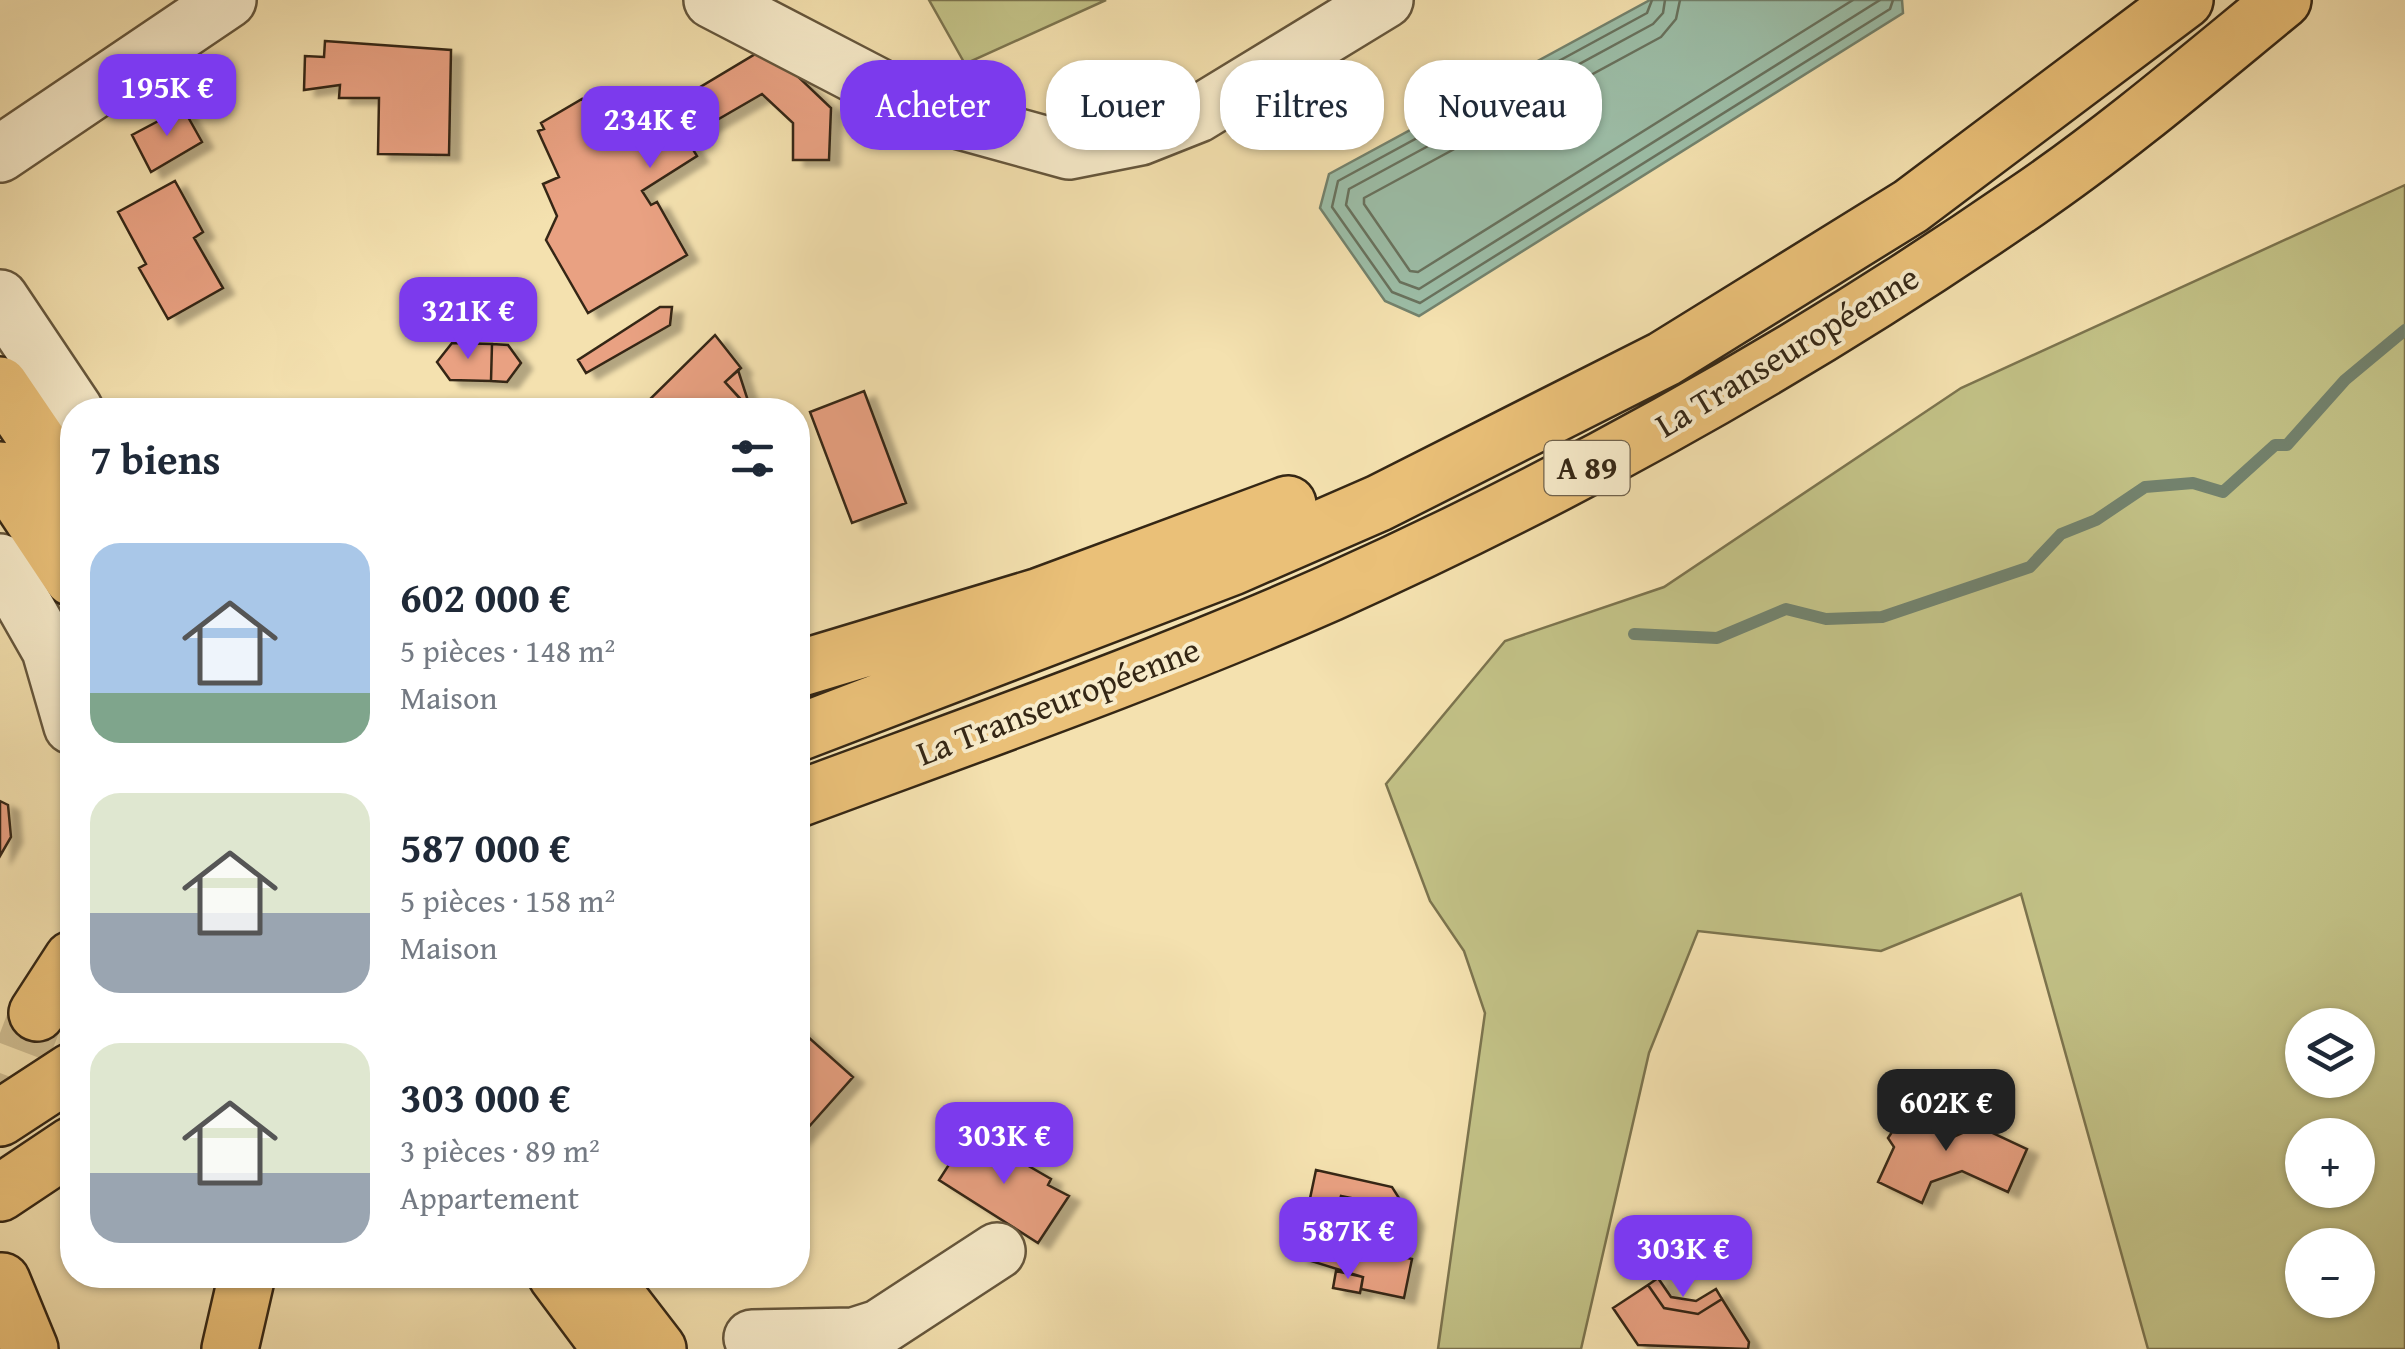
<!DOCTYPE html>
<html lang="fr">
<head>
<meta charset="utf-8">
<style>
  :root { --surface:#fff; --page:#f6f6f7; --text:#1f2937; --muted:#747a83; --accent:#7c3aed }
  body { margin:0; font-family:"Gentium Book Plus",serif; background:var(--page); color:var(--text); height:100vh; display:flex; flex-direction:column; font-size:38px; white-space:nowrap }
  * { box-sizing:border-box; margin:0 }
  p { font-size:32px; color:var(--muted) }
  .icon { flex:none; width:55px; height:55px; fill:none; stroke:currentColor; stroke-width:2; stroke-linecap:round; stroke-linejoin:round }
  .map { position:relative; flex:1; overflow:hidden }
  .details { position:absolute; left:60px; top:398px; width:750px; height:890px; display:flex; flex-direction:column; background:var(--surface); border-radius:40px; box-shadow:0 2px 8px #0004 }
  .details>* { flex:none }
  .top-card { position:absolute; left:840px; top:60px; width:950px; height:90px; display:flex; gap:20px }
  .tools { position:absolute; left:2285px; top:1008px; display:grid; gap:20px }
  .tools a { display:grid; place-items:center; width:90px; height:90px; border-radius:50%; background:var(--surface); box-shadow:0 2px 8px #0004; font-size:50px }
  .price { position:absolute; translate:-50% -85px; padding:0 22px; border-radius:20px; background:var(--accent); color:#fff; font-size:32px; line-height:65px; filter:drop-shadow(0 2px 5px #0008) }
  .price::after { content:''; position:absolute; left:50%; top:60px; width:30px; height:22px; margin-left:-15px; background:inherit; clip-path:polygon(0 0,100% 0,50% 100%) }
  .price.current { background:#222; color:#fff }
  ul { padding:0; list-style:none }
  li { display:flex; align-items:center; gap:30px; height:250px; padding:0 30px }
  li span { display:grid; place-items:center; flex:none; width:280px; height:200px; border-radius:30px; color:#555 }
  li>.icon { margin-inline-start:auto }
  span .icon { width:120px; height:120px; fill:#fffc; stroke-width:1 }
  li b { font-size:42px }
  h2 { display:flex; justify-content:space-between; align-items:center; height:120px; padding:0 30px; font-size:42px }
  .chip { padding:0 35px; border-radius:40px; background:var(--surface); box-shadow:0 2px 8px #0004; font-size:35px; line-height:90px }
  .chip.current { background:var(--accent); color:#fff }
  .map>svg:first-child { display:block }
  .green { fill:#c2c186; stroke:#7c744e; stroke-width:2.5; fill-rule:evenodd }
  .water { fill:#9cbea8; stroke:#73826d; stroke-width:2.5 }
  .lines { fill:none; stroke-linecap:round; stroke-linejoin:round }
  .shore { stroke:#68725e; stroke-width:2.5 }
  .stream { stroke:#73826d; stroke-width:12 }
  .building { fill:#e9a182; stroke:#352715; stroke-width:2.5; filter:url(#shadow) }
  .highway-tunnel { stroke:#cebc90; stroke-width:55; stroke-dasharray:55 28; stroke-linecap:butt }
  .minor-casing { stroke:#65563c; stroke-width:60 }
  .major-casing { stroke:#352715; stroke-width:60 }
  .highway-casing { stroke:#352715; stroke-width:60 }
  .minor { stroke:#f8eccb; stroke-width:55 }
  .major { stroke:#eac078; stroke-width:55 }
  .highway { stroke:#eac078; stroke-width:55 }
  .labels { text-anchor:middle; stroke-width:8; stroke-linejoin:round; paint-order:stroke }
  .shield { fill:#f8eccb; stroke:#70624c; stroke-width:2.5 }
  .shield-label { font-size:32px; font-weight:bold; fill:#352715 }
  .street-label { font-size:35px; fill:#352715; stroke:#f8eccb }
</style>
</head>
<body>
<div class="map">
<svg width="2405" height="1349" viewBox="0 0 2405 1349">
  <defs>
    <filter id="shadow"><feDropShadow dx="11" dy="6" stdDeviation="2.5" flood-color="#0004"/></filter>
  </defs>
  <rect width="100%" height="100%" fill="#f4e1af"/>
  <filter id="stains"><feTurbulence type="fractalNoise" baseFrequency=".002" numOctaves="4"/><feColorMatrix values="0 0 0 0 .2 0 0 0 0 .09 0 0 0 0 .02 0 0 0 .5 -.17"/></filter>
  <radialGradient id="worn" r=".72"><stop offset=".6" stop-color="#630" stop-opacity="0"/><stop offset="1" stop-color="#630" stop-opacity=".3"/></radialGradient>
  <path class="green" d="M929,0h177l-141,64z
    M2405,185v1164h-257l-127,-455 -140,57 -183,-20 -49,122 -68,296h-143l47,-336 -21,-62 -34,-50 -44,-117 119,-143 159,-54 297,-199zM2302,1025h56v55h-56zM2302,1135h56v55h-56zM2302,1245h56v55h-56z"/>
  <path class="water" d="M1650,0h252l1,13 -484,303 -34,-15 -65,-93 9,-34z"/>
  <g class="lines">
    <path class="shore" d="M1652,0l-5,13 -309,168 -6,26 60,85 28,11 470,-294 3,-9
      M1665,0l-2,13 -10,11 -304,165 -3,16 54,77 19,7 461,-289
      M1680,0l-4,19 -15,18 -297,161v6l46,67 8,1 435,-272"/>
    <path class="stream" d="M1634,634l83,4 69,-29 40,10 56,-2 148,-50 31,-33 35,-14 49,-33 48,-4 30,9 52,-47h12l58,-65 60,-50"/>
  </g>
  <path class="building" d="M325,41l126,9 -2,105 -71,-1 1,-56h-40l1,-13 -36,5 1,-34 19,1z
    M767,47l64,61 -2,52h-36v-37l-31,-29 -76,44 11,18 -55,35 9,14 6,-3 30,53 -99,58 -42,-73 11,-24 -14,-32 16,-7 -21,-46 6,-2 -3,-6 41,-24 7,11 37,-22 19,32z
    M193,72l13,23 -32,18 -12,-23z
    M183,108l19,34 -51,30 -19,-37z
    M175,181l28,51 -9,6 29,50 -55,31 -29,-51 7,-4 -28,-52z
    M660,307h12l-2,18 -84,48 -8,-13z
    M715,335l26,33 -16,14 25,28h-111z
    M452,343l40,1 -1,37 -41,-1 -13,-18z
    M492,344l16,1 13,18 -14,19 -16,-1z
    M738,370l13,40 -26,-28z
    M864,391l42,112 -54,20 -42,-111z
    M0,801l8,4 3,32 -11,19z
    M798,1028l55,49 -55,62z
    M1925,1104l18,8 10,25 25,-11 49,23 -19,43 -46,-21 -31,11 -9,21 -44,-21 16,-35 -6,-9 6,-9 5,-2 8,-16z
    M970,1132l81,47 -3,6 21,11 -31,47 -99,-63z
    M1316,1170l76,17 21,33 -8,37 -17,-3 6,-30 -13,-20 -40,-8 -3,11 -7,5 -23,-4z
    M1341,1196l40,8 13,20 -6,30 24,5 -8,39 -43,-9 2,-12 -65,-20 10,-49 23,4 7,-5z
    M1336,1271l27,6 -3,16 -27,-5z
    M1658,1278l13,19 25,4 20,-12 6,10 -24,15 -34,-6 -16,-23z
    M1648,1285l16,23 34,6 24,-15 27,43 -1,7 -110,-4 -25,-37z"/>
  <g class="lines">
    <path class="highway-tunnel" d="M0,1131l6,-36 31,-82"/>
    <g class="minor-casing">
      <path id="minor" d="M712,0l177,92 64,27 116,32 71,-14 58,-23 187,-114
        M0,154l228,-154
        M0,298l75,112
        M0,562l50,88 22,76
        M757,1349l-5,-11 102,-2 25,-8 118,-77"/>
    </g>
    <g class="major-casing">
      <path id="major" d="M0,385l72,106
        M0,470l72,108
        M556,1275l55,74
        M601,1275l57,74"/>
    </g>
    <g class="highway-casing">
      <path id="highway" d="M798,669l242,-73 248,-92
        M798,733l434,-166 147,-64 285,-144 247,-153 274,-206
        M798,799c178,-66 358,-129 532,-206 245,-110 478,-241 698,-393 89,-61 172,-132 255,-200
        M37,1013l35,-54
        M0,1118l72,-47
        M0,1193l72,-48
        M2,1281l28,68
        M230,1349l17,-74"/>
    </g>
    <use href="#minor" class="minor"/>
    <use href="#major" class="major"/>
    <use href="#highway" class="highway"/>
  </g>
  <g class="labels">
    <rect class="shield" x="1544.5" y="441" width="85" height="54" rx="8"/>
    <g class="shield-label">
      <text x="1587" y="479">A 89</text>
    </g>
    <g class="street-label">
      <text transform="translate(1787 351) rotate(-31)" y="12">La Transeuropéenne</text>
      <text transform="translate(1058 701) rotate(-21)" y="12">La Transeuropéenne</text>
    </g>
  </g>
  <rect width="100%" height="100%" filter="url(#stains)"/>
  <rect width="100%" height="100%" fill="url(#worn)"/>
</svg>
<div class="tools">
<a><svg class="icon" aria-label="layers" viewBox="0 0 24 24"><path d="M12 4l9 5-9 5-9-5zM3 14l9 5 9-5"/></svg></a>
<a>+</a>
<a>−</a>
</div>
<b class="price" style="left:167px;top:139px">195K €</b>
<b class="price" style="left:650px;top:171px">234K €</b>
<b class="price" style="left:468px;top:362px">321K €</b>
<b class="price current" style="left:1946px;top:1154px">602K €</b>
<b class="price" style="left:1004px;top:1187px">303K €</b>
<b class="price" style="left:1348px;top:1282px">587K €</b>
<b class="price" style="left:1683px;top:1300px">303K €</b>
<div class="top-card">
<a class="chip current">Acheter</a>
<a class="chip">Louer</a>
<a class="chip">Filtres</a>
<a class="chip">Nouveau</a>
</div>
<section class="details">
<h2>7 biens<svg class="icon" aria-label="filters" viewBox="0 0 24 24"><path d="M4 7h16M4 17h16"/><circle cx="9" cy="7" r="2"/><circle cx="15" cy="17" r="2"/></svg></h2>
<ul>
<li><span style="background:linear-gradient(#a9c7e8 75%,#7fa58c 0)"><svg class="icon" aria-label="home" viewBox="0 0 24 24"><path d="M3 11l9-7 9 7M6 9v11h12V9"/></svg></span><div><b>602 000 €</b><p>5 pièces · 148 m²</p><p>Maison</p></div></li>
<li><span style="background:linear-gradient(#dfe7d0 60%,#9aa5b1 0)"><svg class="icon" aria-label="home" viewBox="0 0 24 24"><path d="M3 11l9-7 9 7M6 9v11h12V9"/></svg></span><div><b>587 000 €</b><p>5 pièces · 158 m²</p><p>Maison</p></div></li>
<li><span style="background:linear-gradient(#dfe7d0 65%,#9aa5b1 0)"><svg class="icon" aria-label="home" viewBox="0 0 24 24"><path d="M3 11l9-7 9 7M6 9v11h12V9"/></svg></span><div><b>303 000 €</b><p>3 pièces · 89 m²</p><p>Appartement</p></div></li>
</ul>
</section>
</div>
</body>
</html>
